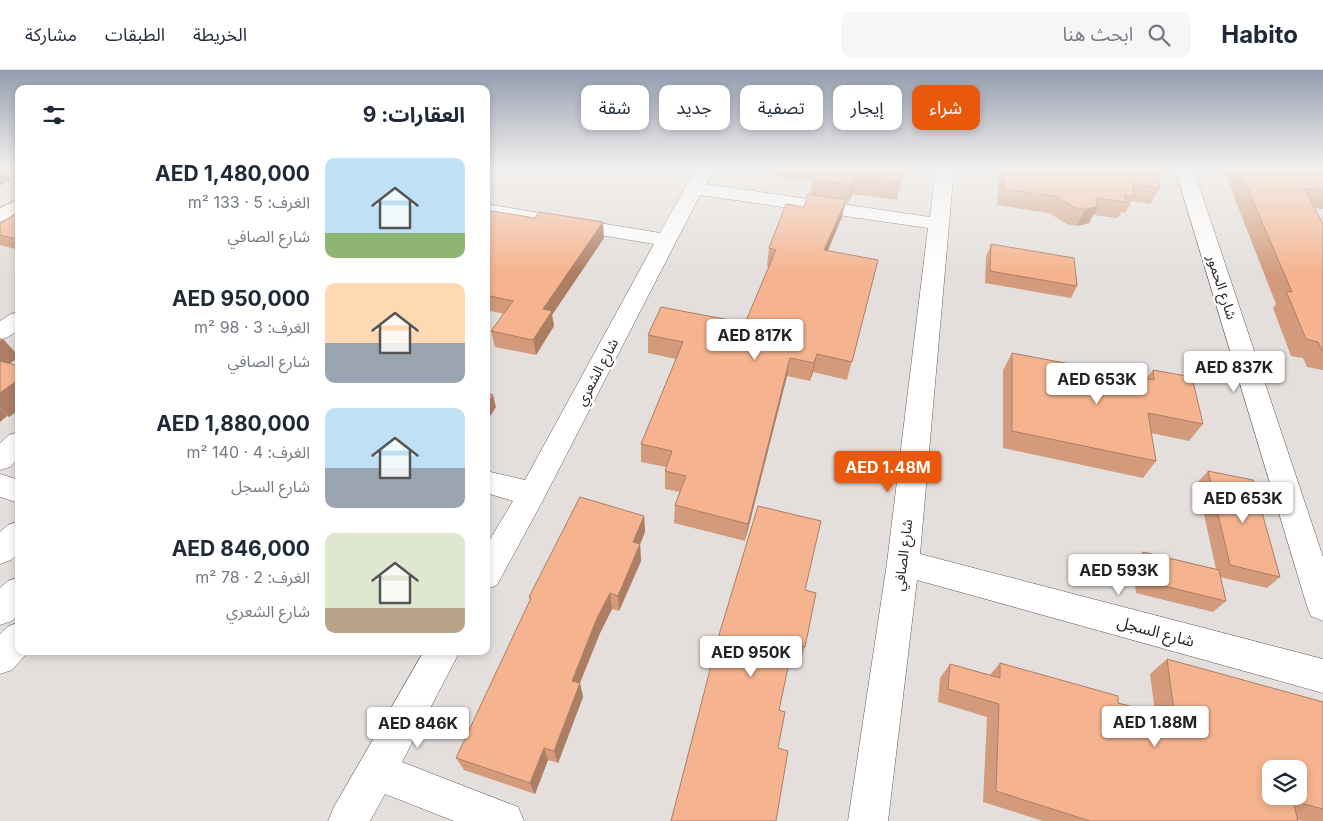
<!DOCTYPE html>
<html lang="ar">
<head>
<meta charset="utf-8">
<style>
  :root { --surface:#fff; --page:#f6f6f7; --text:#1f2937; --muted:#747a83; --line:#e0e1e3; --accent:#ea580c }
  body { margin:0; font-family:Inter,"Noto Sans Arabic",sans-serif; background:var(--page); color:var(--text); direction:rtl; height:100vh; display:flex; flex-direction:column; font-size:19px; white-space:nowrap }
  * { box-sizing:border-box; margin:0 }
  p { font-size:16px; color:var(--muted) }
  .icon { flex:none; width:28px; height:28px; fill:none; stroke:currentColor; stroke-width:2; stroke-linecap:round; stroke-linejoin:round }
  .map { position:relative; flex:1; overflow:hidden; direction:ltr }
  .sheet { position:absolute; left:15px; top:15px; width:475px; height:570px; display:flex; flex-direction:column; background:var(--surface); border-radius:10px; box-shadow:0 2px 8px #0003; direction:rtl }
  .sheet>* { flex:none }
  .guide { position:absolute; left:505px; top:15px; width:475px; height:45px; direction:rtl; display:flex; gap:10px }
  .tools { position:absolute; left:1262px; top:690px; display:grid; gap:10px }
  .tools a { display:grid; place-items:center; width:45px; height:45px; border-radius:10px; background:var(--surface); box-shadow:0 2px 8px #0003; font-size:25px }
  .price { position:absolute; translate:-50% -42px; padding:0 11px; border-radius:5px; background:#fff; color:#222; font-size:16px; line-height:32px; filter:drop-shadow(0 1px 2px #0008) }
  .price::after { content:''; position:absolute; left:50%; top:30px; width:15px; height:11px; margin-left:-8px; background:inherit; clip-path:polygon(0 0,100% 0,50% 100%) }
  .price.current { background:var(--accent); color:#fff }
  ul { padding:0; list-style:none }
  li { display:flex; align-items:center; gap:15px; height:125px; padding:0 25px }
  li span { display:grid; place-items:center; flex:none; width:140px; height:100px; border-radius:10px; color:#555 }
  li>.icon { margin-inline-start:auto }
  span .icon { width:60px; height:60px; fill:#fffc; stroke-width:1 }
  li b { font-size:21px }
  h2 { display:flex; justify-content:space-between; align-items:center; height:60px; padding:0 25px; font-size:21px }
  .tag { padding:0 18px; border-radius:10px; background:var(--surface); box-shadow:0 2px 8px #0003; font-size:18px; line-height:45px }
  .tag.current { background:var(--accent); color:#fff }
  header { display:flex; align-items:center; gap:30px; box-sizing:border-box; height:70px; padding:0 25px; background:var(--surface); border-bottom:1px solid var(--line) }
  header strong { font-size:24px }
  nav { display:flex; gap:28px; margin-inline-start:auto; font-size:18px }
  .search { width:350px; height:45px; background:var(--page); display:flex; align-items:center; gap:12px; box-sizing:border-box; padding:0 18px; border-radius:10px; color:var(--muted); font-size:19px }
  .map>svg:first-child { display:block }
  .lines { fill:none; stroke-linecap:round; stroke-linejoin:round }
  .minor-casing { stroke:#625e5c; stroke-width:1 }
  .major-casing { stroke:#625e5c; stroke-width:1 }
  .minor { fill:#fff; fill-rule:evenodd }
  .major { fill:#fff; fill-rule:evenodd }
  .wall { fill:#d39b7b }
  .shaded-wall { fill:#ac7e64 }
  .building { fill:#f5b48f; stroke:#ac7e64; fill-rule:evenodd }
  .labels { text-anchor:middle; stroke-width:5; stroke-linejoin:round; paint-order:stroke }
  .street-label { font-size:14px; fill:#242221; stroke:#fff }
  .near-street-label { font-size:16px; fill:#242221; stroke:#fff }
</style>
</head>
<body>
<header>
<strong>Habito</strong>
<div class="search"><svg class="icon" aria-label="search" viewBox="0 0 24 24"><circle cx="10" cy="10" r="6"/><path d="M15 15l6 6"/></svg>ابحث هنا</div>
<nav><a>الخريطة</a><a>الطبقات</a><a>مشاركة</a></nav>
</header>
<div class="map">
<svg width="1323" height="751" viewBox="0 0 1323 751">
  <rect width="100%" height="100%" fill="#e4dfdc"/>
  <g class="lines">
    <g class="minor-casing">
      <path id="minor" d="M696,98h18l-8,16 224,33 6,-49h18l-34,386 403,105v34l-406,-113 -29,241h-40l39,-258 41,-335 -228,-33 -158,307 -45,83 -11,4v-43l27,-45 -27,-8v-22l39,9 129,-236 -168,-28v-12l174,29z
        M1175,98h18l130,389v64l-12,-5 -4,-10z
        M19,129v14l-19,9v-14z
        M19,242v18l-11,7 -8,3v-19l11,-7z
        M19,362v26l-9,9 -10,3v-27l9,-8z
        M0,404l19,6v23l-19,-6z
        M19,552v29h10l-17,19 -12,4v-40l7,-7z
        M424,581h36l-58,111 116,45 6,14h-70l-69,-27 -15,27h-42l6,-14z"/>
    </g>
    <g class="major-casing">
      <path id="major" d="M19,451v32l-8,7 -11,4v-32l8,-7z
        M19,507v36l-7,8 -12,4v-37l8,-7z"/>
    </g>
    <use href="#minor" class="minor"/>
    <use href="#major" class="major"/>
  </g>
  <path class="wall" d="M757,98h147l-3,14 -4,18 -45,-6 -4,9h-3l-3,14 -14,34 50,9 -31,120 -34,-8 -3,9 -23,-5 -42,165 -71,-18 1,-18 5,-13 -15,-3v-18l1,-4 -25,-5v-18l35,-85 -28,-6v-18l97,-12 24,-56 -2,-1 2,-18 35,-41 6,-12 2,-13 -41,-7 1,-3 -15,-3z
    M999,98h157l4,20 -10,16 -18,-3 -7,12 -4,-1 -3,6 -25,-3 -4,8 -12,3 -10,-2 -18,-11 -52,-8z
    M1205,98h118v41l-9,-1 9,16v146l-16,-3 -4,-9 -12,-2 -18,-48 3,-4 -52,-133z
    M486,140l118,28 -52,77 2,11 -18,29 -41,-8 -4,-16 13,-17 -18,-4z
    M19,141v39l-19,-5v-21z
    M991,174l86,42 -6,12 -86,-15 1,-26z
    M0,268l3,1 16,17 -9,7 -1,54 -2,-1 -7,6z
    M1012,283l134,26 7,-9 50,54 -14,17 -38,-8 5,28 -13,17 -140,-30v-78z
    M1208,401l72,106 -13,11 -47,-11 6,24 -13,11 -77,-19 -4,-30 11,-11 73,17 -19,-86z
    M644,446l1,16 -5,12 1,17 -22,50 -7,-2 -12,24 -20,50 3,14 -25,66 -10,-3 -13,34 -71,-24 -8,-12 74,-157 -1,-4z
    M805,520v57l-5,14 -10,-3 -11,52 -3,111 -66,-150 2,-13z
    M1167,589l156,44v118h-20l-5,-1v1h-255l-60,-19 4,-85 -49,-15 2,-24 10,-14 40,11 10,-12 118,40 37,9 -5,-38z"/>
  <path class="shaded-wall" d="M4,100l7,10 -11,6v-14z
    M856,106l-4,18 -4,9 4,-18z
    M846,130l-4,17 -22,51 4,-18z
    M1097,137l-8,16 -12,3 8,-17z
    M603,152l1,16 -52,77 2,11 -18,29 -3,-15 10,-31z
    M3,269l16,18 -19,14v-30z
    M817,284l-4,18 -3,9 4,-18z
    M790,288l-3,18 -42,165 3,-17z
    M19,309v31l-10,7 -9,-9v-15z
    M493,325l3,12 -10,16v-18z
    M0,339l7,7 -7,6z
    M644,446l1,16 -11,27 -1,-17z
    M640,474l1,17 -22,50 -1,-15z
    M610,523l2,16 -12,24 -25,62 -3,-14 25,-63z
    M580,613l3,14 -25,66 -4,-12z
    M544,678l4,12 -13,34 -5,-11z"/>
  <path class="building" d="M816,98h88l-3,14 -45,-6 -4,9 -39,-5z
    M1005,98h151l4,20 -27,-4 1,13 -10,-2 3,7 -31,-4 1,9 -12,2 -10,-1 -19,-12 -52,-7z
    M1239,98h84v23l-19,-3 19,36v126h-1l-4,-8 -12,-3 -20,-48 6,1z
    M808,124l38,6 -22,50 54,10 -26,102 -35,-8 -3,9 -24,-5 -42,166 -73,-19 11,-29 -21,-5 7,-20 -31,-7 42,-102 -35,-7 13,-28 84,16 31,-73 -7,-2 17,-44 18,3z
    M486,140l49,8 4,-6 64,10 -60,87 9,2 -19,29 -42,-9 22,-30 -27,-6z
    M19,141v29l-19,-5v-11z
    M991,174l83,14 3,28 -87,-15z
    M1012,283l142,27 -1,-10 39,7 11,47 -55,-11 8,48 -144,-30z
    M0,291l19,5v13l-19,14z
    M486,323l7,2 -7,10z
    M1208,401l45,9 27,97 -50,-12z
    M580,427l64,19 -11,26 7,2 -22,52 -8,-3 -13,25 -25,63 8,2 -26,68 -10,-3 -14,35 -74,-25 75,-160 -2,-1z
    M758,436l63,15 -16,69 11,3 -11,54 -12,-3 -14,66 6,2 -7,36 10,3 -12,70h-105l42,-163h-1z
    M1143,482l76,18 7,31 -79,-19z
    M1167,589l156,43v107l-30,-8 5,20h-208l-94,-30 3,-87 -51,-15 2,-25 50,14v-15l118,33v7l57,15zM1271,699h28v27h-28z"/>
  <linearGradient id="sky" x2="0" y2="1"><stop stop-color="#949dae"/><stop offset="0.48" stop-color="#f3f1ef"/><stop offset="1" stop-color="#f3f1ef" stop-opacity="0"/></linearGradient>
  <rect width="1323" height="204" fill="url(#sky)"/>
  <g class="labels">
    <g class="street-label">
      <text transform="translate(1222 217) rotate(72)" y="5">شارع الحمور</text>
      <text transform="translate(597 302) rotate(-62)" y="5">شارع الشعري</text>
      <text transform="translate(903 485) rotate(-83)" y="5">شارع الصافي</text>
    </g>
    <g class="near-street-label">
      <text transform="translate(1156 561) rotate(15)" y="6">شارع السجل</text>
    </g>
  </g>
</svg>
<div class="tools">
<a><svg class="icon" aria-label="layers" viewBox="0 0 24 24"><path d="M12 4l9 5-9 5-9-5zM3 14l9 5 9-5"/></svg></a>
</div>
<b class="price" style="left:755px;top:291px">AED 817K</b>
<b class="price" style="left:1234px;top:323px">AED 837K</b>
<b class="price" style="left:1097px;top:335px">AED 653K</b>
<b class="price current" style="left:888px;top:423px">AED 1.48M</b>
<b class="price" style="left:1243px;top:454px">AED 653K</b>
<b class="price" style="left:1119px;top:526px">AED 593K</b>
<b class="price" style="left:751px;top:608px">AED 950K</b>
<b class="price" style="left:1155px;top:678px">AED 1.88M</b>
<b class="price" style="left:418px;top:679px">AED 846K</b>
<div class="guide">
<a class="tag current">شراء</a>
<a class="tag">إيجار</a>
<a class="tag">تصفية</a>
<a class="tag">جديد</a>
<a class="tag">شقة</a>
</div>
<section class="sheet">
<h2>العقارات: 9<svg class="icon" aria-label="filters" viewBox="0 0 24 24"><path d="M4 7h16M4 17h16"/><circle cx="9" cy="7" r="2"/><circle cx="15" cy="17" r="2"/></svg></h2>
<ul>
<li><span style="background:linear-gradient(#bfe0f5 75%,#8fb573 0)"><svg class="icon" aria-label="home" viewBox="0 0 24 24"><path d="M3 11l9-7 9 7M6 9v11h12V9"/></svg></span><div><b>AED 1,480,000</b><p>الغرف: 5 · 133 m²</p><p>شارع الصافي</p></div></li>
<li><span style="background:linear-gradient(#ffd9b3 60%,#9aa5b1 0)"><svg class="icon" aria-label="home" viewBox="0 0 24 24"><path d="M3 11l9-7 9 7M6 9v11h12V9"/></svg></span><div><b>AED 950,000</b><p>الغرف: 3 · 98 m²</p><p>شارع الصافي</p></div></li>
<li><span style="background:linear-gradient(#bfe0f5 60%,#9aa5b1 0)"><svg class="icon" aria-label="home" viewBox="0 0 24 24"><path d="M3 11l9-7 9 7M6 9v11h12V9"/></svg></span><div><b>AED 1,880,000</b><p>الغرف: 4 · 140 m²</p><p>شارع السجل</p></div></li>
<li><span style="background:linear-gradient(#dfe7d0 75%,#b9a48a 0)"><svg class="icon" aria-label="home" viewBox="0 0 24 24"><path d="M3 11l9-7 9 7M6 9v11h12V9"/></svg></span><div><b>AED 846,000</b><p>الغرف: 2 · 78 m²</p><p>شارع الشعري</p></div></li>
</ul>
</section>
</div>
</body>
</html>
